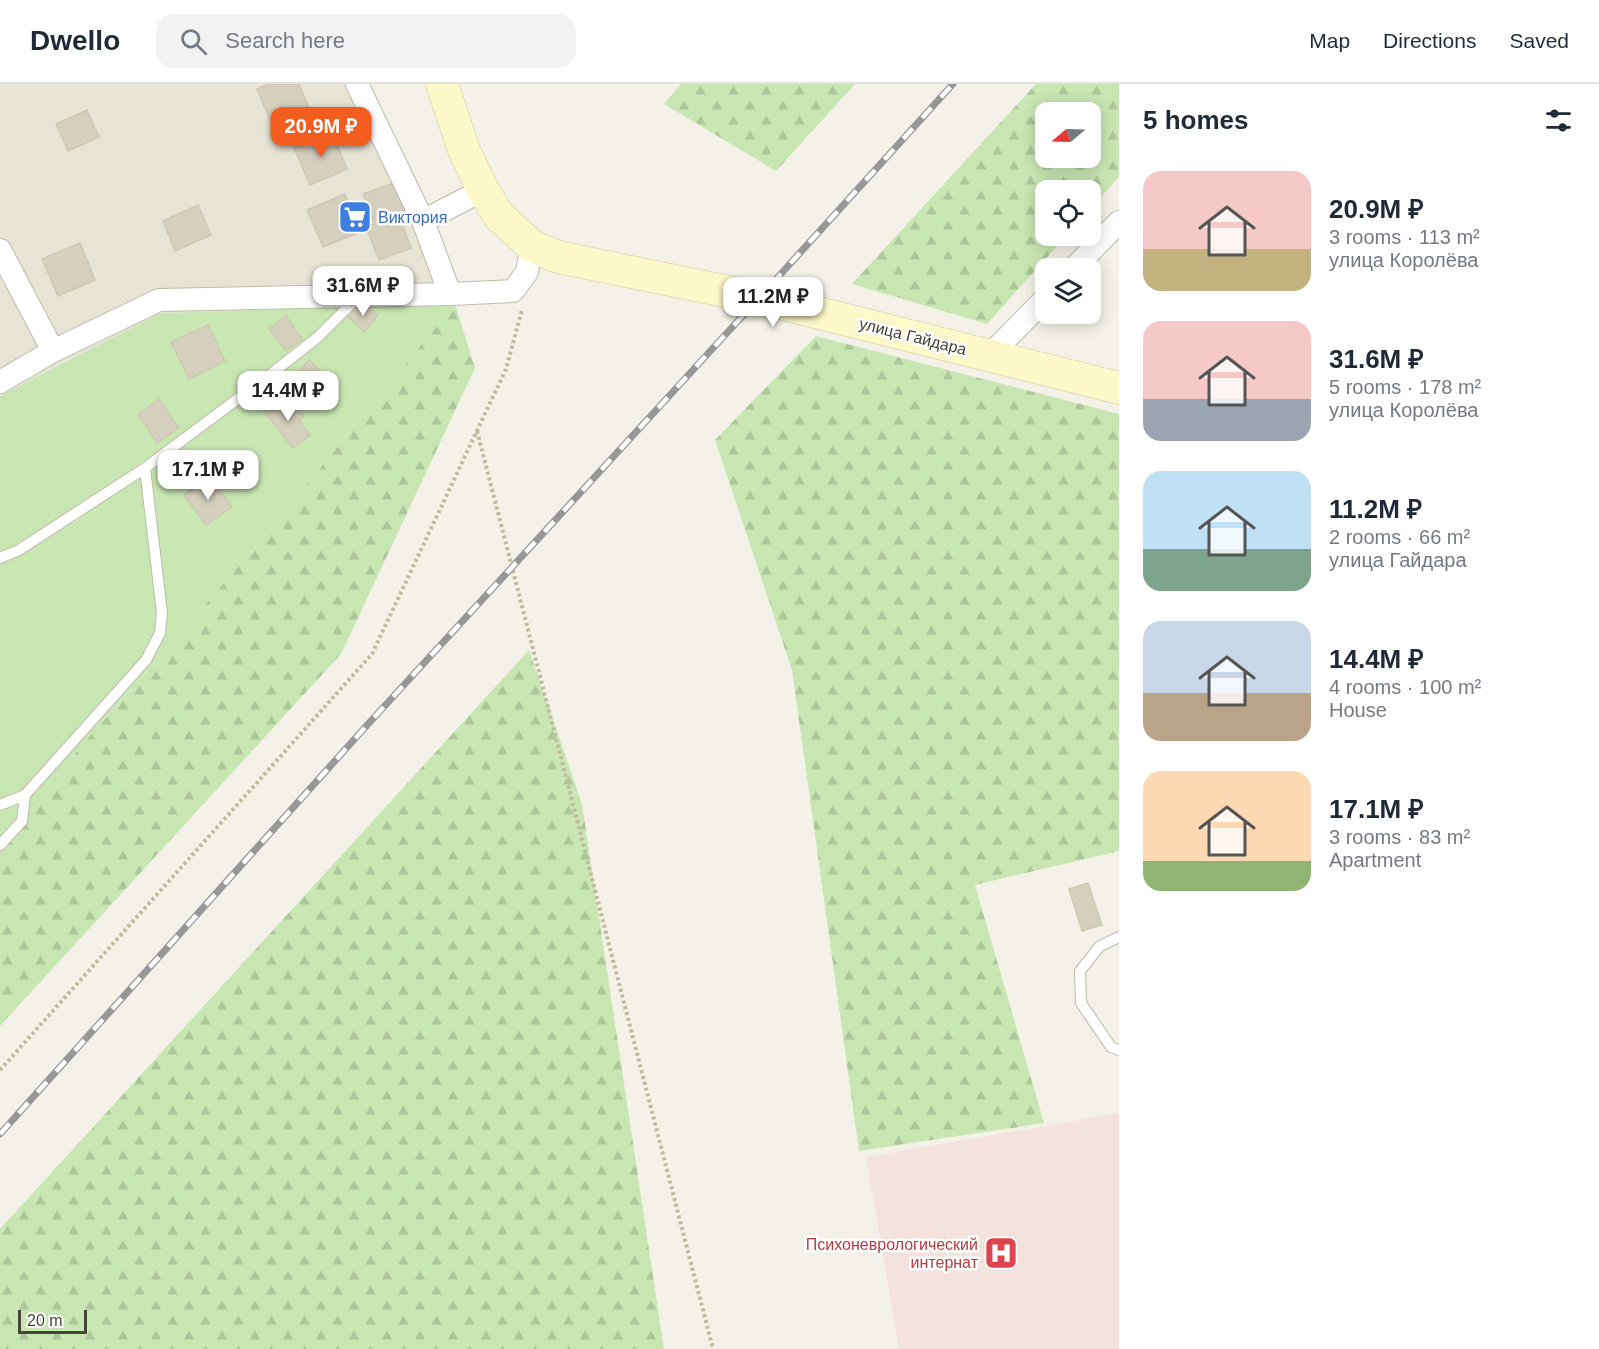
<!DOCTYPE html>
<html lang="en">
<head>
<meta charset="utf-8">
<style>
  :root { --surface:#fff; --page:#f2f2f3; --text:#1f2937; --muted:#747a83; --line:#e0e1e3; --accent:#f35e20 }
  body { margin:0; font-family:Helvetica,sans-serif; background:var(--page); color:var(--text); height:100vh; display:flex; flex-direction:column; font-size:22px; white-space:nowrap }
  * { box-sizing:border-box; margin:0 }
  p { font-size:20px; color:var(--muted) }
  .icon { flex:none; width:33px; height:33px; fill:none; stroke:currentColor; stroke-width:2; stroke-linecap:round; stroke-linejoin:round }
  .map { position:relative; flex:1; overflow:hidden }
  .sheet { display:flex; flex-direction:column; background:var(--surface); width:480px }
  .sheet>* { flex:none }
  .needle { width:39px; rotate:251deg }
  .fabs { position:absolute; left:1035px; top:18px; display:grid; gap:12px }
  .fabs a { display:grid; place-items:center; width:66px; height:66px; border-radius:12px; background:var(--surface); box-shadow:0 3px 15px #0003; font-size:30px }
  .scale { position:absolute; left:18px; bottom:15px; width:69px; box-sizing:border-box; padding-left:6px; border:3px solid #474337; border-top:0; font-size:16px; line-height:21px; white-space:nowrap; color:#474337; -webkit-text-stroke:4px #fff; paint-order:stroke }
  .price { position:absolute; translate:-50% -51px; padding:0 14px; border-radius:12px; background:#fff; color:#222; font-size:20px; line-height:39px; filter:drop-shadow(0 2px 3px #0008) }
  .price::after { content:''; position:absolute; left:50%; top:36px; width:18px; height:14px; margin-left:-9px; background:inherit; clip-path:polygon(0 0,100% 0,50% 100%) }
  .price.current { background:var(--accent); color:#fff }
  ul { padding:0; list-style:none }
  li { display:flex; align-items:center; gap:18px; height:150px; padding:0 24px }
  li span { display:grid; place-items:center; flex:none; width:168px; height:120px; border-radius:18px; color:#555 }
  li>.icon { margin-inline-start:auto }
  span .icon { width:72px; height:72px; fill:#fffc; stroke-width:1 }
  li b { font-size:26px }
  h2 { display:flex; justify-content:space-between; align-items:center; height:72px; padding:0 24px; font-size:26px }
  header { display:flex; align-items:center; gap:36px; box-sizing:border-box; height:84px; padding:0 30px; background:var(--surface); border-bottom:2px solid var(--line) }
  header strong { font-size:28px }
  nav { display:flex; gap:33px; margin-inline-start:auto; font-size:21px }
  .search { width:420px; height:54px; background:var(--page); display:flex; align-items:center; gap:15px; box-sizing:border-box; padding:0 21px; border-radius:18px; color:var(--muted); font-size:22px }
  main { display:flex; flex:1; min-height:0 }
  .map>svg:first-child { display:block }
  .residential { fill:#e7e4d6 }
  .medical { fill:#f4e3dc }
  .green { fill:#c8e6b2 }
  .forest { fill:url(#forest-firs); fill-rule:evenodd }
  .building { fill:#d5cfbe; stroke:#cfc8b1; stroke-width:1.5 }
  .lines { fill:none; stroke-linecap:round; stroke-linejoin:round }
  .lane-casing { stroke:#bfbbab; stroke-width:12 }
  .street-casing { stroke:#bfbbab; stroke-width:24 }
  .secondary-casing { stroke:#d2cb99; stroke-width:33 }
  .path { stroke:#c0b99d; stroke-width:4; stroke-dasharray:3 3; stroke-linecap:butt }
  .lane { stroke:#fff; stroke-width:10 }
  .street { stroke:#fff; stroke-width:22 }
  .secondary { stroke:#fdf8c9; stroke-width:32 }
  .rail-casing { stroke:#979797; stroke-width:7 }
  .rail { stroke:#fff; stroke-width:4.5; stroke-dasharray:14; stroke-linecap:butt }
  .labels { text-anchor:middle; stroke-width:5; stroke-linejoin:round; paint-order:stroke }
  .shop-label { font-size:16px; fill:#366cbe; stroke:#fff; text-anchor:start }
  .street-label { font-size:16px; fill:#474337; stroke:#fff }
  .health-label { font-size:16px; fill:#be3a42; stroke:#fff; text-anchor:end }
</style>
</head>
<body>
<header>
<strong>Dwello</strong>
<div class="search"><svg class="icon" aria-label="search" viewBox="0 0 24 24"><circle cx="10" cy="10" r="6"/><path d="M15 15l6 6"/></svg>Search here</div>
<nav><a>Map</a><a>Directions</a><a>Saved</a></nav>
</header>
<main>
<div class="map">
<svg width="1119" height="1265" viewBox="0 0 1119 1265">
  <defs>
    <pattern id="forest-firs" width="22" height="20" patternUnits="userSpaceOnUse" patternTransform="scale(1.5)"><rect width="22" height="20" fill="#c8e6b2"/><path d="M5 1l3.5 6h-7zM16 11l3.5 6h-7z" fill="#adc69a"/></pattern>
  </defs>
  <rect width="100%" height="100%" fill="#f4f2e8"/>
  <path class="residential" d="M0,0h365l90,220 -295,9 -160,83z"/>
  <path class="medical" d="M1119,1029v236h-220l-33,-192z"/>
  <path class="green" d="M455,220l-203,247 -252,288v-443l160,-83z"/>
  <path class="forest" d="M681,0h174l-79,87 -112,-67z
    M1036,0h83v93l-28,31 -1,-18h-44v46h20l-79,88 -135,-40zM1090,28v46h-44v-46z
    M455,220l20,64 -134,286 -341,372v-187l252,-288z
    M816,252l303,78v437l-144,34 69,238 -185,28 -67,-481 -77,-230z
    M529,566l53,154 82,545h-664v-120z"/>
  <path class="building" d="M269,0h30l11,27 -37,15 -16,-37z
    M87,26l12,27 -31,14 -12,-27z
    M332,48l15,37 -37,16 -16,-37z
    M394,99l11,30 -6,2 12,33 -32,12 -13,-33 8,-3 -11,-30z
    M345,110l15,38 -37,15 -16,-37z
    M198,121l13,30 -36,16 -12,-30z
    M80,159l15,37 -37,16 -16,-37z
    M354,223l14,1 10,7 -13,17 -18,-16z
    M286,232l16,23 -16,12 -17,-22z
    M208,241l17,36 -36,18 -18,-37z
    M309,276l15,15 -10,10 -15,-14z
    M281,314l10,12 5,-5 8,11 -5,4 11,15 -17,13 -29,-37z
    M159,315l20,29 -22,15 -19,-29z
    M210,393l22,30 -26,18 -22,-30z
    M1088,799l14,42 -20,6 -13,-42z"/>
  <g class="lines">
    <g class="lane-casing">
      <path id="lane" d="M0,474l19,-8 126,-82 122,-91 51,-40 38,-38
        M0,721l25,-10 121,-135 14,-27 2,-20 -17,-145
        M0,761l22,-24 3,-26
        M1119,853l-19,9 -20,25 1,32 30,44 8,3"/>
    </g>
    <g class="street-casing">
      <path id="street" d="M357,0l66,137 27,73
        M423,137l60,-31
        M0,166l53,101
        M1074,184l45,-46
        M990,271l56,-57
        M0,298l53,-31 106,-51 291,-6 63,-3 14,-19 5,-26"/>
    </g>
    <g class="secondary-casing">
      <path id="secondary" d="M442,0l22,66 19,40 16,26 33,30 26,11 201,41 360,90"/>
    </g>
    <path class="path" d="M477,347l236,918
      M0,986l372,-416 134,-285 16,-59"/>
    <use href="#lane" class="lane"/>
    <use href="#street" class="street"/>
    <use href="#secondary" class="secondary"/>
    <g class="rail-casing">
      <path id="rail" d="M0,1050l369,-411 390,-425 194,-214"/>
    </g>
    <use href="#rail" class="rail"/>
  </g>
  <defs>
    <g id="supermarket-square" transform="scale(1.725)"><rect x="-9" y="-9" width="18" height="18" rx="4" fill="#3f7fe0" stroke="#fff"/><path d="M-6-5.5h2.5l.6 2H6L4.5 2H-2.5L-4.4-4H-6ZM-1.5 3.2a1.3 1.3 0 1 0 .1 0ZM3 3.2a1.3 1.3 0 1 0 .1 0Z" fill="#fff"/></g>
    <g id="hospital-square" transform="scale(1.725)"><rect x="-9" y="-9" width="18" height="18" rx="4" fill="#e0444e" stroke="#fff"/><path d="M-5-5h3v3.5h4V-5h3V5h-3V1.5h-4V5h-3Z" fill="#fff"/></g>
  </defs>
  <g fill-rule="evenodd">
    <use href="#supermarket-square" x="355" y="133"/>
    <use href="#hospital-square" x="1001" y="1169"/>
  </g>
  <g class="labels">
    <g class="shop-label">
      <text x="378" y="139">Виктория</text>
    </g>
    <g class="street-label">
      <text transform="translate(913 252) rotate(14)" y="6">улица Гайдара</text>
    </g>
    <g class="health-label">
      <text x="978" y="1166">Психоневрологический<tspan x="978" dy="18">интернат</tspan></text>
    </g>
  </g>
</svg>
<div class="fabs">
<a><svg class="needle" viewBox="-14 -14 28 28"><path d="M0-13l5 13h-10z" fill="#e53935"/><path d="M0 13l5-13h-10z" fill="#747a83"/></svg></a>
<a><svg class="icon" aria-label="locate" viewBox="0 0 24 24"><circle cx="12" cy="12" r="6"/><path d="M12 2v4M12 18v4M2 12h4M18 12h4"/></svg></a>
<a><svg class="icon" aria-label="layers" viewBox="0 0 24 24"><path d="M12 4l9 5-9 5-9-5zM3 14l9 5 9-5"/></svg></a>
</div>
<div class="scale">20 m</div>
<b class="price current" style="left:321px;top:74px">20.9M ₽</b>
<b class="price" style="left:363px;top:233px">31.6M ₽</b>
<b class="price" style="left:773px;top:244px">11.2M ₽</b>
<b class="price" style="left:288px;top:338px">14.4M ₽</b>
<b class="price" style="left:208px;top:417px">17.1M ₽</b>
</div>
<section class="sheet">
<h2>5 homes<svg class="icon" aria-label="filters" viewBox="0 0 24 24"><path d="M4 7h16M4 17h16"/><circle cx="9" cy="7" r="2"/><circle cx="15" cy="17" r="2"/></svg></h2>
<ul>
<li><span style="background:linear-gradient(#f6c9c9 65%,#c2b280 0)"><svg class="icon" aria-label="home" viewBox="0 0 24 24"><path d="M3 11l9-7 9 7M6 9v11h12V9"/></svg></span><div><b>20.9M ₽</b><p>3 rooms · 113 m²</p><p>улица Королёва</p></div></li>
<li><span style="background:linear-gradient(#f6c9c9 65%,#9aa5b1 0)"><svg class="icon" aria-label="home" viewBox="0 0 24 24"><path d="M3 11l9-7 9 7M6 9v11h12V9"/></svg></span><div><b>31.6M ₽</b><p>5 rooms · 178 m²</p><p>улица Королёва</p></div></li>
<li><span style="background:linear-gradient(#bfe0f5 65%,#7fa58c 0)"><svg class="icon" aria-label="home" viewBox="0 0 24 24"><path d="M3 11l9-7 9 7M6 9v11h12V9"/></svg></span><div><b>11.2M ₽</b><p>2 rooms · 66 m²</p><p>улица Гайдара</p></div></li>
<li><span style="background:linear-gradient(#c9d6e8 60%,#b9a48a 0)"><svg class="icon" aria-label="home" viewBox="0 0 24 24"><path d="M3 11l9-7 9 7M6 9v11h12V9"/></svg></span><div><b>14.4M ₽</b><p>4 rooms · 100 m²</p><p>House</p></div></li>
<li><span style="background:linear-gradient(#ffd9b3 75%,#8fb573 0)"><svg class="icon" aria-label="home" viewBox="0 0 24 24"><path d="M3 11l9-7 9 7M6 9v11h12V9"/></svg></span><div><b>17.1M ₽</b><p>3 rooms · 83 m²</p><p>Apartment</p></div></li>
</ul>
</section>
</main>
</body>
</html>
